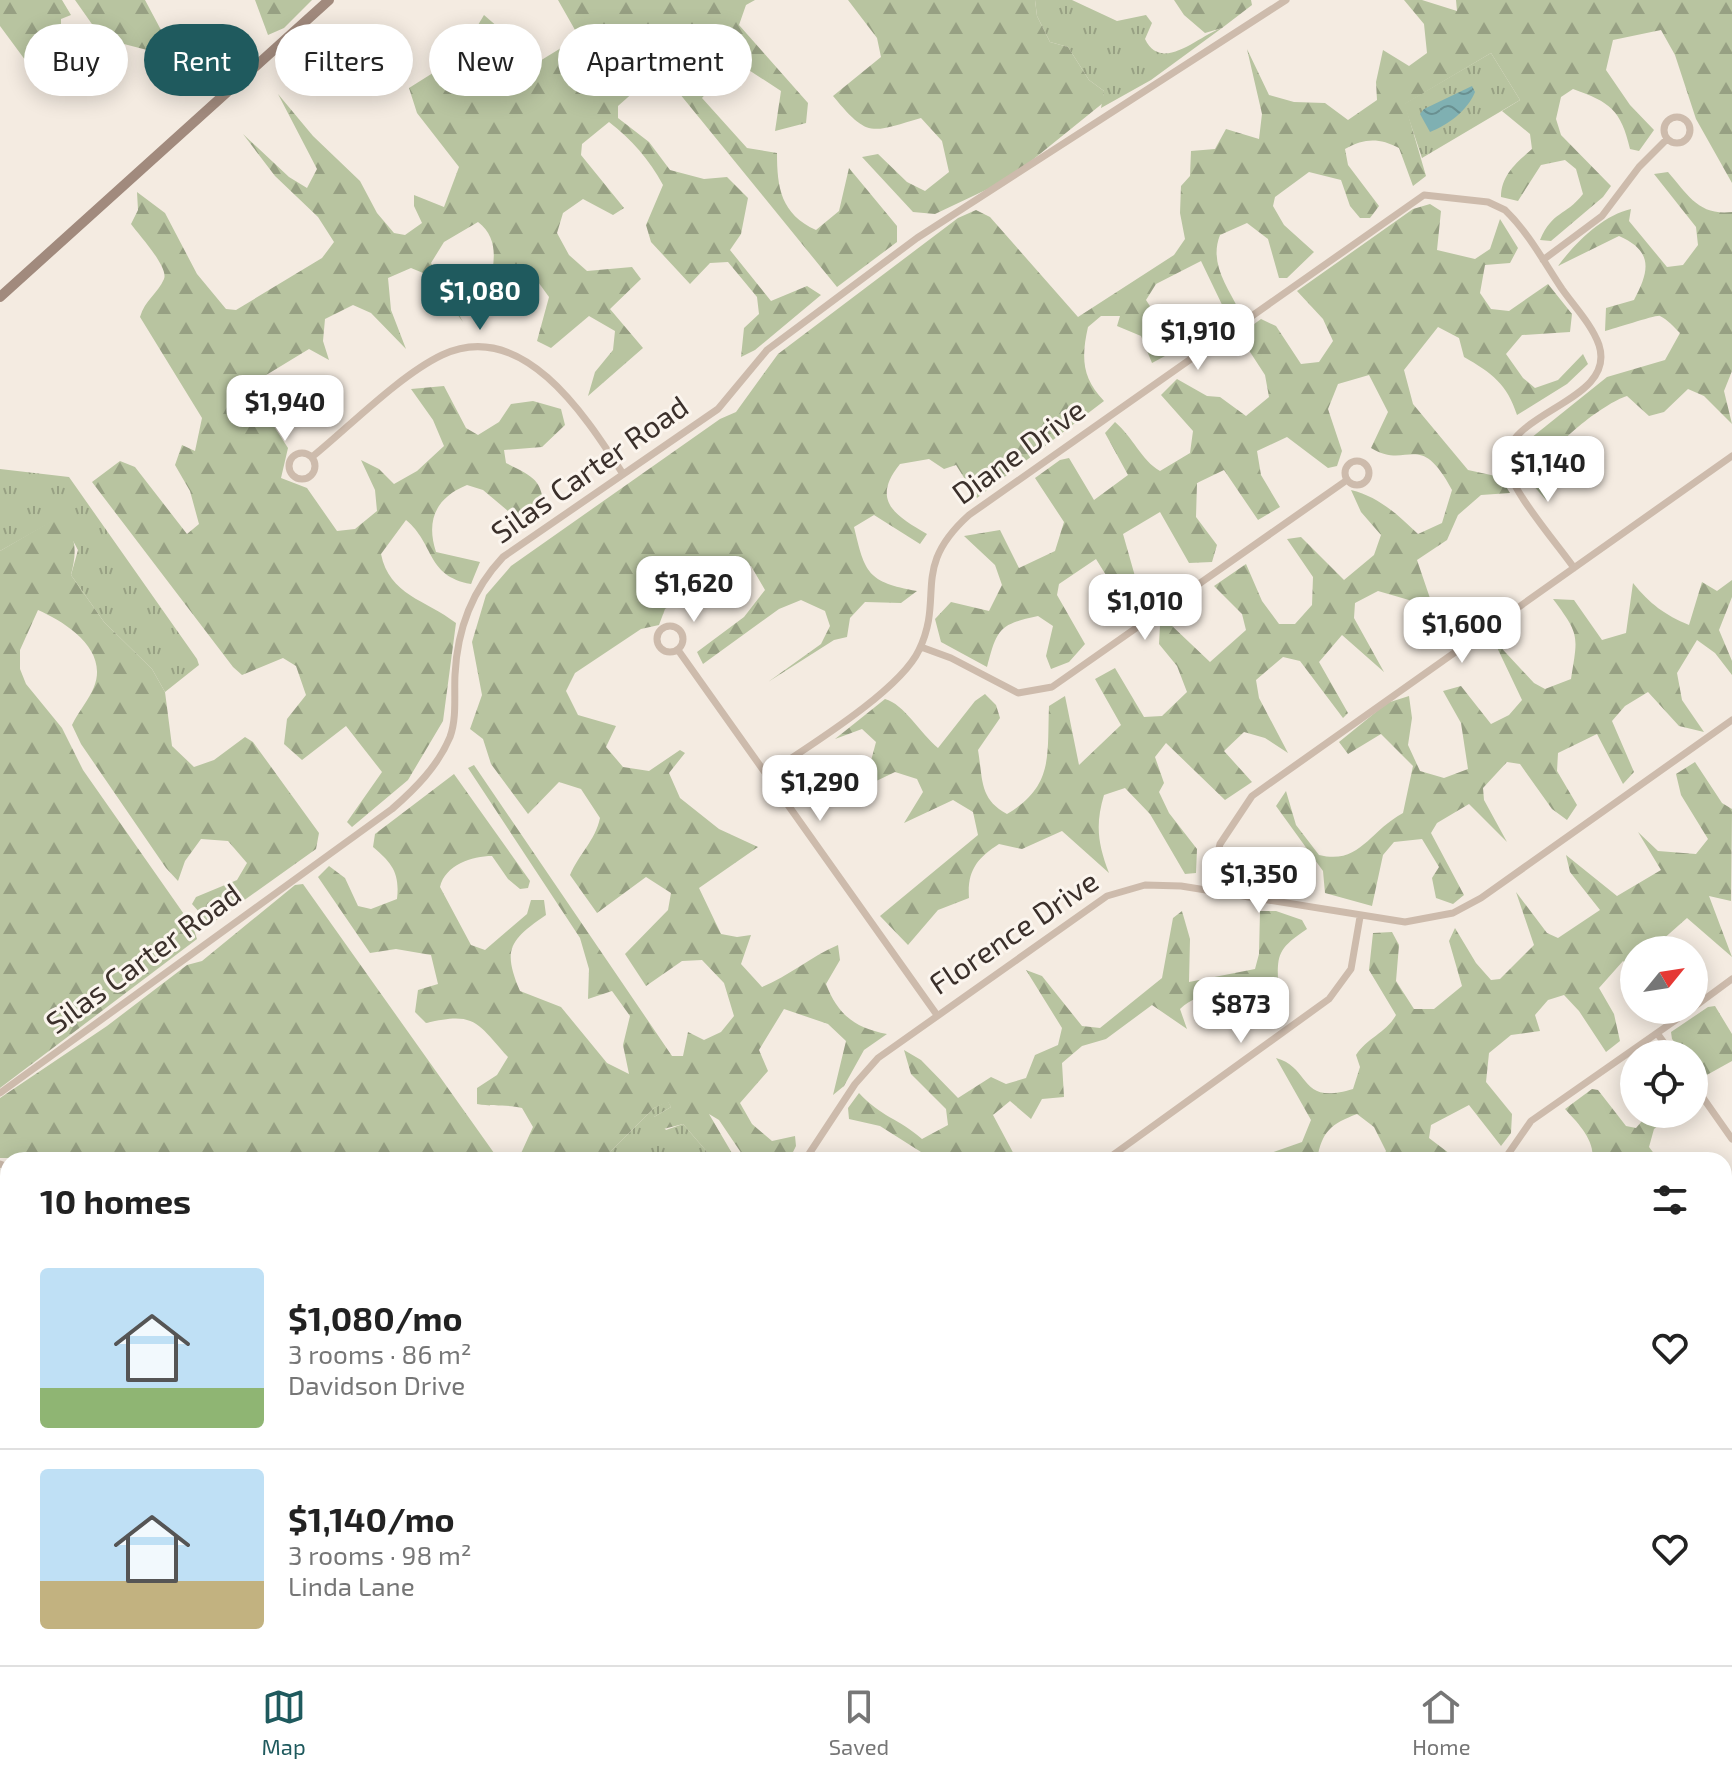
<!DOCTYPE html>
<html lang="en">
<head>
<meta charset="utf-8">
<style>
  :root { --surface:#fff; --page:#f6f6f6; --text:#222; --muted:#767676; --line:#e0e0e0; --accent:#1f5a5e }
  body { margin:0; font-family:"Exo 2",sans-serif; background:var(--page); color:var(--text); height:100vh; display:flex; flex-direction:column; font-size:30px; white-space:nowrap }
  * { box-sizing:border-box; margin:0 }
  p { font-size:26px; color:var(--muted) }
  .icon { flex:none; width:44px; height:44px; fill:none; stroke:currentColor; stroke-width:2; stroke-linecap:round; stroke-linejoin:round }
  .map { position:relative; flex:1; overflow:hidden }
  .side { position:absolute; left:0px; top:1152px; width:1732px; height:514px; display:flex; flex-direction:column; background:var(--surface); border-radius:24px 24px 0 0; box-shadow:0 4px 20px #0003 }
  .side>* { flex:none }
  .guide { position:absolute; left:24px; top:24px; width:800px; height:72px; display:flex; gap:16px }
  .needle { width:52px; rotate:60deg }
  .buttons { position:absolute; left:1620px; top:936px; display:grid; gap:16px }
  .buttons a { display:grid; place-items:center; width:88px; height:88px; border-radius:50%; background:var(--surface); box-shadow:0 4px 20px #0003; font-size:40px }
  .price { position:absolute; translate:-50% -68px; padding:0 18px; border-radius:16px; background:#fff; color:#222; font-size:26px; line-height:52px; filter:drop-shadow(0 2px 4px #0008) }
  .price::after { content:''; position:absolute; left:50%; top:48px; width:24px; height:18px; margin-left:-12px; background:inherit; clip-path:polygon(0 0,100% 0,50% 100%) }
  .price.active { background:var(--accent); color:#fff }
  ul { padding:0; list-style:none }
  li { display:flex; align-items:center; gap:24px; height:200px; padding:0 40px }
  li+li { border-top:2px solid var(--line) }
  li span { display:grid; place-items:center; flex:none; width:224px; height:160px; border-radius:8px; color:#555 }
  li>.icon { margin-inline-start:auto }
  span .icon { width:96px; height:96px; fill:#fffc; stroke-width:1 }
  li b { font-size:34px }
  h2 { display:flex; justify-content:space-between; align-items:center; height:96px; padding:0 40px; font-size:34px }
  .chip { padding:0 28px; border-radius:36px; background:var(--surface); box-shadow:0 4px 20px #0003; font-size:28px; line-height:72px }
  .chip.active { background:var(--accent); color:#fff }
  .tab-bar { display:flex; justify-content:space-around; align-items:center; height:112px; border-top:2px solid var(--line); background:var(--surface); font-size:22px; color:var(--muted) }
  .tab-bar a { display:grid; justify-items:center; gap:4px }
  .tab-bar .active { color:var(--accent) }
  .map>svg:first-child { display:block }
  .grass { fill:url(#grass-tufts) }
  .forest { fill:url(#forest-firs) }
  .water { fill:url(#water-waves) }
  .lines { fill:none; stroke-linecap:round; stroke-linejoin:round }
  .minor { stroke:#cdbbac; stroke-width:7 }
  .secondary { stroke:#a18a7d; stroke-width:10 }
  .labels { text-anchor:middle; stroke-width:6; stroke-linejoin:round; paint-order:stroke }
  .street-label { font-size:30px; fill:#3b302b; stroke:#fbf5ee }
</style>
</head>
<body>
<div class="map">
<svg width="1732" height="1665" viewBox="0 0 1732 1665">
  <defs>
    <pattern id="grass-tufts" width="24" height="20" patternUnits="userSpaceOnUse" patternTransform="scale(2)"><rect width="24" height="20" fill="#b8c4a0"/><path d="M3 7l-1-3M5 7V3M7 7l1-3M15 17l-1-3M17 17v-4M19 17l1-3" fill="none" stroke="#97a083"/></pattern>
    <pattern id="forest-firs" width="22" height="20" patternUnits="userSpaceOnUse" patternTransform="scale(2)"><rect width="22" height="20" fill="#b8c4a0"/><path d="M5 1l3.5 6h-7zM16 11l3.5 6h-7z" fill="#97a083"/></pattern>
    <pattern id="water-waves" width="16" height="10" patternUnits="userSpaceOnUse" patternTransform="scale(2)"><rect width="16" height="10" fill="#7fb0b2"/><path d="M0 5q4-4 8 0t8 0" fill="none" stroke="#699091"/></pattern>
  </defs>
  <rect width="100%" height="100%" fill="#f4ebe1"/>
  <path class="grass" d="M1035,0h37l45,21 29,-6 6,8 -7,16c17,35 54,-4 77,-11l-71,52 -50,28 3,-17 -15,-11 -21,-33 -18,-5 -13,-26z
    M1491,53l29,47 -98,58 -18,-54z
    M0,469l69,8 128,182 2,6 -34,27 -13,-23 -48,-47 -33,-47 7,-25 -18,-33 -60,34z
    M668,1101l3,6 -17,10 12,13 17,-6 31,36h-112l52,-52z"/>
  <path class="forest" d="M0,0h62l9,15 -10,4v23l6,33 -16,20 -51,-69z
    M75,0h70l16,30 -10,21 -31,-8 -7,11z
    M255,0h57l-28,28 -16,7z
    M558,0h197l-9,5 -7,20 69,78 -2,20 -31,8 6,-40 -46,-30 -33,37 45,50 30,5c0,35 4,61 39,77l23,-19 10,-43 48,58v16l-60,45 -162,-199 -30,-6 -27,24v12l31,24 21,28 34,9 23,-2 21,21 -7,36 -11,16 41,51 36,-15 14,9 -66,55 -14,7 3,-29 15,-14 -2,-17 -29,-35 -18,1 -20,21 -39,-42 -5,-17 17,-40c-14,-26 -31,-45 -54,-63l-27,22 -1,11 43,53 -11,7 -30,-16 -20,14 -6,20 12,22 18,16 45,-4 9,12 -31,30 33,39 -55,48 7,-24 18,-22 2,-19 -26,-15 -38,32 -14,-7 12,-44 -21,-29 -22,11 -24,36c5,-31 26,-70 -4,-93l-34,20 -13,21 32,59 -35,-47 -17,-7 -23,10 3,32 15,39 -35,-36 -18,-8 -28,14 -2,22 6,19 -20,-11 -51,31 -5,14 35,54 -7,30 26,10 30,43 18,-2 22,-18 -2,-21 -14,-30 18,9 15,15 23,-13 27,-25 -11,-26 -22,-31 33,-3 22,42 12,7 21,-13 12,-18 22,-3 28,8 4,16 -23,22 -38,3 2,13c29,15 37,16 38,52l-30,1 -31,-26 -16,-5c-32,13 -41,36 -31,67l44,10 -9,22c-45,-8 -36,-40 -65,-64l-25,34c8,41 45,46 75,69l-13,98 -35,59 -56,47 -5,-5 35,-50 -36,-46 -44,34 -18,-16 3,-25 19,-24 -10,-29 -13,-8 -41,17 -9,-8 -141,-185 28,-21 15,6 52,67 12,-10 -9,-33 -15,-26 7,-20 13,6 7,-33 -62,-101c5,-17 18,-24 24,-38 5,-12 -26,-45 -33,-55l7,-14 -1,-18 28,21 32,61 29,35 10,1 86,-52 12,-16 -16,-25 -43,-41 -32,-42 46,43 18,11 10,-19 -39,-75 35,42 47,45 17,32 17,20 11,2 17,-12 -8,-17v-11l30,12 15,-40 -42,-54 -8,-25 27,-17 15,-2 18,16 29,-14 -21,-30 -2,-11 9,-15 15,13 31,39 49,-30z
    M848,0h187l2,16 13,26 18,5 21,33 15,11 -1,12 -94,76 -74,35 -22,-2 -51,-55 16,-3 29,28 18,9 24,-19 -7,-31 -21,-23c-51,15 -53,20 -88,-22l48,-39 -4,-19z
    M1174,0h77l1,5 -30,23 -17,5 -21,-18z
    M1404,0h18l35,11 -1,-11h276v183l-36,-64 -21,-64 -14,-25 -48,10 -7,30 24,35 24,25 -15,21 -9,-2c-9,-39 -20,-47 -57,-60l-12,8 -5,22 5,16 50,51 -8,11 -52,44 -11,-1c13,-30 25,-23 43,-46l-7,-25 -11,-9 -24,5 -23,36 -17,-4c0,-22 16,-35 31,-48l-2,-15 -28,-23 18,-11 -29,-47 -86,51 21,72 -13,10 -14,-38c-20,-10 -34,-10 -54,1l3,16 31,41 -9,12h-10l-10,-12 -9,-26 -32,-8 -34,25 -2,9 11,19 30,27 -27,26h-8l-11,-39 -21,-16 -27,12c-11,28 7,51 19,75l-13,3 -25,-52 -45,23 -10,16 32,49 -26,14 -11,-27 -24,-10 3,-10h-19l-13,11c-7,31 -6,51 16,74l-127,97 -21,-33 -12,4 -15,-10 -29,5c-29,36 -6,51 27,70l-7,10 -46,-29 -20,12c11,46 13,55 63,64l-16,12 -36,-1 -15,16 -3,19 -13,3 -66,42 53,-38 9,-18 -5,-15 -24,-11 -22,9 -76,55 -6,-12 47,-35 21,-27 -14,-24 -20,-1 -66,44 -6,16 -18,4 -66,44 -9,18 12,24 38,11 -10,21 17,20 26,4 31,-21 5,3 -16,20 11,25 39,31 39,18 -59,41 22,46 16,3 14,-2 -10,29 21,23c27,-11 48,-30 76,-42l2,15 -14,24c12,31 29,44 61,50l-23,16 -20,36 -11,9 13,-54 -18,-17 -44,-15 -25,41 9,21 -28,32 12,21 20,17 23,-5 1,10 -7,14h-43l-27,-40 -10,-6 27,46h-22l-31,-36 -35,9 6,-16 17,-10 -3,-5 -14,6 -52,52h-84l15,-33 -11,-19c-15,-4 -28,-1 -45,-4v-16l20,-13 11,-18c-31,-34 -32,-46 -82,-34l-11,-11 3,-22 20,-6 -7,-29 -35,-6 -26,4 -52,-76 11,-11 16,12 13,28 13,3 26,-10c3,-26 -5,-36 -24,-52l2,-13 79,-60 76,107 -2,7 -8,1 -12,-10 -16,-23c-20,0 -47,9 -52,31l31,58 14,5 42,-36 4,-14h13l2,15c-36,25 -44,34 -26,76l41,16 46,56 22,11 -6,-29 7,-29 -18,-25 -24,8 1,-30 -9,-31 -112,-170 6,-3 198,291h11l5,-24 16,8 17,-8 13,-16 -10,-33 -22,-23 -20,1 -36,25 -21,-32 43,-44 3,-17 -25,-16 -49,36 -27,-38c9,-21 25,-34 30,-57l-19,-29 -22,-7 -31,32 -37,-50 -8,-25 -13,-10 12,-34 -10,-53 14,-47 25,-29 209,-147 16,-7 42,-58 180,-136 18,-8 14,7 88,100 96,-62 11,-16 -5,-26 1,-27 9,-10 1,-25 24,-2 11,-20 33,10 3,-25 -15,-65 22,46 25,7 31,1 23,17 29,-20 -1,-18 7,-32 26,16 18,-13 -3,-29z
    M1668,172c20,23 31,44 64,40v159l-8,20 8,33 -28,-28 -16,-7 -24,23 -15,4 -22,-20c-23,7 -78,50 -84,73 -2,9 2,22 3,31l-21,-24 -7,-16 8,-18 81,-65 58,-17 15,-27c-5,-5 -13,-14 -20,-17 -2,-2 -46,13 -55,15l1,-23 28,-8c16,-30 19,-49 -15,-64l-61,30c17,-23 45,-51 73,-57l-2,12 38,46 16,-2 15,-20 -2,-18 -42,-53z
    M1430,204l11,7 -4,39 38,9 15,-10 10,-30 18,29 -8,15 -25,2 -5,28 11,16 18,2 39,-27 24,30 -2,18 -48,3 -16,19 17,24 12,10 23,-8 25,-26 5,10 -21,20 -50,31c-10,-31 -25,-42 -53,-58l-5,-19 -21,-11 -34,43 9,34 55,66 32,7 10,16 -29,2 -23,20 -11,25 -30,20 16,47 -55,-16 -23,12 -1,15 30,54 -42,-37 -23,27 29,51 -5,5 -43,-57 -17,-4 -27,23 3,18 29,55 -23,-15 -21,-6 -20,19 28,31 -27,18 -59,-57 -11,14 9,26 -5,9 10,21 28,36 -1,24 -11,1 -35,-60 -25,-26 -21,7c-9,30 -6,49 5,78l-47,-42 -40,18 -23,-5c-22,14 -32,27 -30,54l-31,12 -30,35 -28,-29 98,-81 -5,-23 -20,-12 -49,23 19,-31 -6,-13 -22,-7 -50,24 23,-24 8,-30 -14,-13 -27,10 50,-40c19,5 35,34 53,49l37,-47 10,-7 11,11 4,13 -22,32c5,29 1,49 29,64 47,-28 40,-58 42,-108l16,-10 14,69 42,-40 -26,-46 20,-11 29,49 18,-1 25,-24 -10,-26 -18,-22 1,-19 10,-1 40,38 36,-32 -4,-16 -28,-28 32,-22 16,37 17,23h16l17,-19 1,-28 -26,-38 14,-2 43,43 30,-25 7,-20 -20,-23 -10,-22c28,7 46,24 67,44l24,-11 10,-33c-33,-62 -44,-19 -81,-42l17,-36 -19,-37 -31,9 -10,25 14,42 -5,15 -9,2 -41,-31 -30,14 4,24 19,32 -22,13 -34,-50 -27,13 -1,34 21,28 -5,17 -23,1 -29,-51 -37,22 21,74 -22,-7 -26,-42 -37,25 -2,11 28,49 -16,18 -18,7 -5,-13 7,-30 -15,-10c-39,8 -41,13 -51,51l-46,-25 -6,-23 16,-17 38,9 13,-26 -7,-20 -31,-29 36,-6 19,38 36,-17 9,-29 -29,-44 25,-18 9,-2 25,42 34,-25 -23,-42 10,-11c18,15 26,38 45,49l30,-18 3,-22 -32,-36 16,-16 30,17 13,1 26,19 23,-19 -4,-22 -26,-40 22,-16 15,7 25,38 18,-2 14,-21 -10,-22 -26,-28 116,-82z
    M60,516c17,21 17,35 11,59l33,47 48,47 13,23 7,54 22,21 20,-7 31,-23 8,5 66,91 -3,16 -101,72 -7,1 -16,-18 4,-7 41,-17 10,-17 -19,-22 -27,-2 -16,22 -7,20 -12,-13 -85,-124 -9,-19c6,-13 17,-25 22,-38 15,-38 -29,-65 -56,-77l-18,40v19l6,15 36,44 21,42 110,157 4,12 -197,149v-537z
    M1732,580v17l-13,33 13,31v14l-17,-22 -18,-13 -20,33 5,27 22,32 -25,-6 -31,-34 -23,14 -13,15 22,51 -11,12 -26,-50 -39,19 -1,18 20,34 -10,15 -15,-11 -32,-45 -13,-2 -24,26 1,12 23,42 -38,-38 -32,19 -6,10 33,62 -11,9 -17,-6 -4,-20 7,-11 -17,-28 -28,3 -11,13 -11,51 -47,-13 -2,-22 -47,-65 10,-15 10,34 23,30c41,10 49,-23 84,-42l10,-47 -32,-32 -33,20 -9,-12 48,-39 22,-7 3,22 -4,27 12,26 24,7 24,-9 -7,-46 -18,-32 18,-5 30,38 18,-9 13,-15 -29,-61 41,44 11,6 26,-10c7,-44 9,-44 -18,-80l21,1 28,40 24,-7 7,-50c17,21 32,32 56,42l13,-43 15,9z
    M1695,762l27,41 10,6 -1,92 -22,-5 23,61 -45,-39 -26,23 1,9h-28v20l-11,-9 -24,27 15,26 6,27 -14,11 -27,-41 -15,-16 -16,5 -13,15 5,16 -29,4 -22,18 -3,29 26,32 -1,19 -10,13 -32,-41 -38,20 -2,13 29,22h-77l5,-9 -12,-24 -17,-13c-26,10 -35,17 -40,46h-81l5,-6 21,2 40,-14 9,-22 -35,-62c36,10 22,48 77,31l7,-22 -4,-12c11,-17 30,-22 40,-40l-27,-45 4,-37 19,-1 7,13 -3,36 18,28h20l28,-23 -13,-45 6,-13 21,35 15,17 9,-1 34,-34 -18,-53 31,41 11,5 42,-28 -30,-38 -4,-17 51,41 44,-26 -23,-38 20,19 38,3 12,-15 -27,-44 -5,-21z
    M303,884l196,276 -499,-2v-60l107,-72 80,-61 15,-4 93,-76z
    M1182,911l8,28 -1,43 66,-13 4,-15 1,-43h16l26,9 5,9c-33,22 -29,27 -29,63 -1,11 -10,25 -15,35l-7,-10 6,-20 -3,-10c-27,0 -58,3 -79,22l7,20 -35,-24 -46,34 -24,7 -20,17 2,34 -22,2 -11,20 -21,-18 -17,14 24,45 -29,-8 -29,8h-39l1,-8 -41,-26 -31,-7 -1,-11 11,-15c22,24 39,25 63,46l26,-14 -2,-16 -35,-35 -7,-24 17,10 37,38 33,-21 15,7 20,-6 9,-23 23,-10 4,-17 -36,-58 16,6 40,50 18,2 62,-50 11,-60z
    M1715,1006l17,28v27l-27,15 -11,-12v-10h-9l-13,-15 -1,-7 37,-25z
    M1592,1089l6,1 28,36 10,2 12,-14h25l-19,15 -5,18 10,13h-67c4,-19 -15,-38 -27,-51z
    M8,1208v165l-8,4v-163z
    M1724,1400h8v98l-8,6z
    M8,1527v131h181l-7,7h-182v-131z
    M497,1658h67l-11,7h-51z
    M888,1658h390l-21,7h-376z
    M1316,1658h86l-10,7h-80z"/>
  <path class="water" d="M1472,86l3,6c-7,18 -27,33 -45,40l-10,-18 4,-5z"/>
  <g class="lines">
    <path class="minor" d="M1664 130a13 13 0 1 1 26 0a13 13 0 1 1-26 0Z
      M1543,260l59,-44 37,-49 28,-28
      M289 466a13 13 0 1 1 26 0a13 13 0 1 1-26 0Z
      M312,457c37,-30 88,-82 130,-102 81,-38 144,62 181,119
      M1345 473a12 12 0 1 1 24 0a12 12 0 1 1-24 0Z
      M657 639a13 13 0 1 1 26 0a13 13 0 1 1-26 0Z
      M921,647l30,11 67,35 34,-6 295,-207
      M678,650l259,365
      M766,775c40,-27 134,-84 153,-125 26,-54 -9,-82 50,-135l455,-320 64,7 17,8c23,22 39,52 57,79 12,17 30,36 37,56 18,56 -91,66 -93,115 -1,24 53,86 68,108
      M1209,891l11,-47 32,-48 480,-340
      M1694,1007l38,-28
      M1657,1033l15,21
      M1694,1085l38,54
      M0,1093l392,-284c23,-20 46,-43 58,-72 7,-19 4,-42 5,-62 2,-45 17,-85 48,-118l215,-148 49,-59 150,-112 369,-238
      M805,1160l50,-76 23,-26 229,-162 38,-11 36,1 224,36 48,-9 28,-15 251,-178
      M1106,1160l223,-161 22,-30 9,-52
      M1504,1160l27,-39 159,-111
      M0,1164l8,3
      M0,1203l8,-7
      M1724,1308l8,-6
      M0,1452l8,-5
      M0,1467l8,5
      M1724,1600l8,3
      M827,1658l5,7
      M1571,1658l2,7
      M303,1665l10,-7
      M579,1665l10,-7
      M1547,1665l2,-7"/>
    <path class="secondary" d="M0,297l329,-297"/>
  </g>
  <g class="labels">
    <g class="street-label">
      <text transform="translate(1019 452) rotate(-36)" y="10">Diane Drive</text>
      <text transform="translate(590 470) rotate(-35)" y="10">Silas Carter Road</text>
      <text transform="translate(1014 933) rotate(-34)" y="10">Florence Drive</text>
      <text transform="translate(144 959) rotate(-36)" y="10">Silas Carter Road</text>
    </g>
  </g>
</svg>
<div class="buttons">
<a><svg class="needle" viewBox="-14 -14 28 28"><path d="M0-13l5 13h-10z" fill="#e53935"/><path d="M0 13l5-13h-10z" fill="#767676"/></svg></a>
<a><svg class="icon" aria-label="locate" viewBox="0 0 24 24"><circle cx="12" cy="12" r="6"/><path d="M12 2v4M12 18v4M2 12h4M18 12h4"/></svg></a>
</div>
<b class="price active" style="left:480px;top:332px">$1,080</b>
<b class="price" style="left:1198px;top:372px">$1,910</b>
<b class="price" style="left:285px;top:443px">$1,940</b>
<b class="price" style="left:1548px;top:504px">$1,140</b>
<b class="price" style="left:694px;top:624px">$1,620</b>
<b class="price" style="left:1145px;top:642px">$1,010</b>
<b class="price" style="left:1462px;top:665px">$1,600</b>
<b class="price" style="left:820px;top:823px">$1,290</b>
<b class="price" style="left:1259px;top:915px">$1,350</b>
<b class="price" style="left:1241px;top:1045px">$873</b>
<div class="guide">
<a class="chip">Buy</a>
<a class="chip active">Rent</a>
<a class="chip">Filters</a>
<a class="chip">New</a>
<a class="chip">Apartment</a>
</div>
<section class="side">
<h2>10 homes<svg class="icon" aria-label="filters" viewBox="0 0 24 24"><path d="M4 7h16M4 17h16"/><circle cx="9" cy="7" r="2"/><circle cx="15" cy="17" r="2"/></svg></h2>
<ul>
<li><span style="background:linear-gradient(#bfe0f5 75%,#8fb573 0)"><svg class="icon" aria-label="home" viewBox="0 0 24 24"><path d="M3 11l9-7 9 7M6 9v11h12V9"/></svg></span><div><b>$1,080/mo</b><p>3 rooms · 86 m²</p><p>Davidson Drive</p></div><svg class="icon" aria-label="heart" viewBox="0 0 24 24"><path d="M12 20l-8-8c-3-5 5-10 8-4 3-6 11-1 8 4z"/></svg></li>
<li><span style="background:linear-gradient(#bfe0f5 70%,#c2b280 0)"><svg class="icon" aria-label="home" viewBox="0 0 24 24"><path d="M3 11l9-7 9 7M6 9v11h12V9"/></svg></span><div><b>$1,140/mo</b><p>3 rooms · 98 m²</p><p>Linda Lane</p></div><svg class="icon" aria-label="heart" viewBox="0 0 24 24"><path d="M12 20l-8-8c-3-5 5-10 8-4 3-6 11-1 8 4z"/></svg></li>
</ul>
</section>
</div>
<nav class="tab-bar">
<a class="active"><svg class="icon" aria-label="map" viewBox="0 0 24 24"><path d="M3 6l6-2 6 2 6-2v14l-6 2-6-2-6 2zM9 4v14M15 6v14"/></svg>Map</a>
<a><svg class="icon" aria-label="saved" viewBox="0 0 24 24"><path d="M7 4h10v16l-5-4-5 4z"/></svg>Saved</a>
<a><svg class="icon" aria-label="home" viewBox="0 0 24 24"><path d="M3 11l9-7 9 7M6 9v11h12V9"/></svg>Home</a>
</nav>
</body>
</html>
